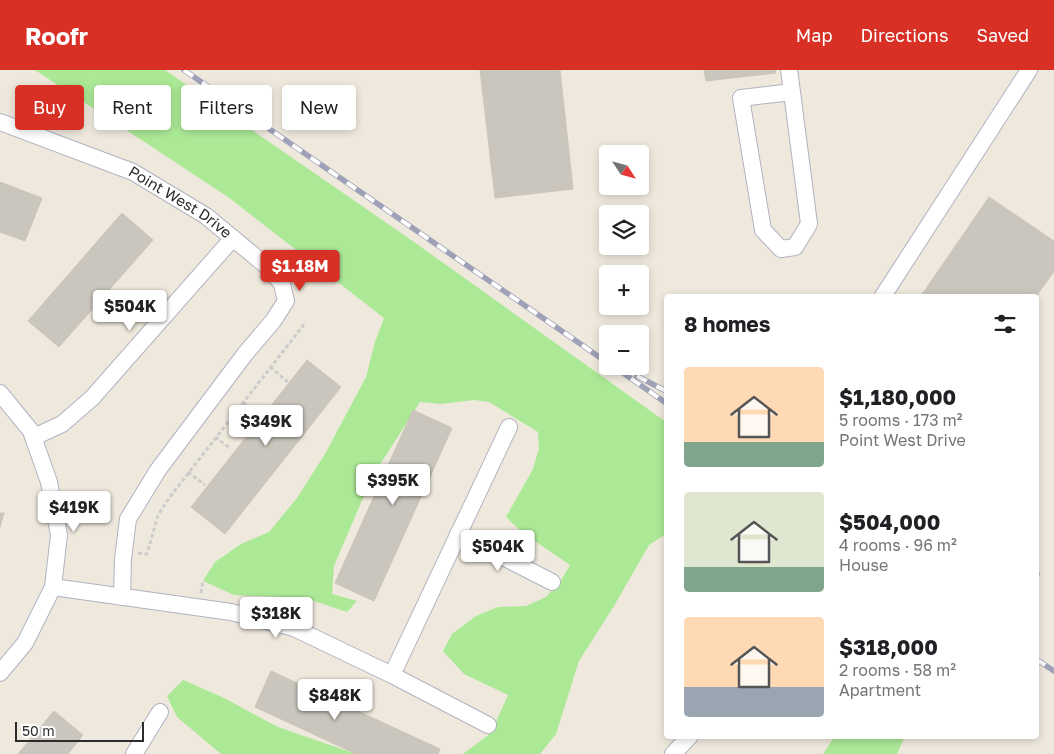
<!DOCTYPE html>
<html lang="en">
<head>
<meta charset="utf-8">
<style>
  :root { --surface:#fff; --page:#f2f2f2; --text:#202124; --muted:#757577; --accent:#d93025 }
  body { margin:0; font-family:"Golos Text",sans-serif; background:var(--page); color:var(--text); height:100vh; display:flex; flex-direction:column; font-size:19px; white-space:nowrap }
  * { box-sizing:border-box; margin:0 }
  p { font-size:16px; color:var(--muted) }
  .icon { flex:none; width:28px; height:28px; fill:none; stroke:currentColor; stroke-width:2; stroke-linecap:round; stroke-linejoin:round }
  .map { position:relative; flex:1; overflow:hidden }
  .sheet { position:absolute; left:664px; top:224px; width:375px; height:445px; display:flex; flex-direction:column; background:var(--surface); border-radius:5px; box-shadow:0 2px 8px #0003 }
  .sheet>* { flex:none }
  .top-card { position:absolute; left:15px; top:15px; width:475px; height:45px; display:flex; gap:10px }
  .needle { width:32px; rotate:126deg }
  .buttons { position:absolute; left:599px; top:75px; display:grid; gap:10px }
  .buttons a { display:grid; place-items:center; width:50px; height:50px; border-radius:5px; background:var(--surface); box-shadow:0 2px 8px #0003; font-size:25px }
  .scale { position:absolute; left:15px; bottom:12px; width:129px; box-sizing:border-box; padding-left:5px; border:2px solid #2c2c2c; border-top:0; font-size:14px; line-height:18px; white-space:nowrap; color:#2c2c2c; -webkit-text-stroke:4px #fff; paint-order:stroke }
  .price { position:absolute; translate:-50% -42px; padding:0 11px; border-radius:5px; background:#fff; color:#222; font-size:16px; line-height:32px; filter:drop-shadow(0 1px 2px #0008) }
  .price::after { content:''; position:absolute; left:50%; top:30px; width:15px; height:11px; margin-left:-8px; background:inherit; clip-path:polygon(0 0,100% 0,50% 100%) }
  .price.active { background:var(--accent); color:#fff }
  ul { padding:0; list-style:none }
  li { display:flex; align-items:center; gap:15px; height:125px; padding:0 20px }
  li span { display:grid; place-items:center; flex:none; width:140px; height:100px; border-radius:5px; color:#555 }
  li>.icon { margin-inline-start:auto }
  span .icon { width:60px; height:60px; fill:#fffc; stroke-width:1 }
  li b { font-size:21px }
  h2 { display:flex; justify-content:space-between; align-items:center; height:60px; padding:0 20px; font-size:21px }
  .pill { padding:0 18px; border-radius:5px; background:var(--surface); box-shadow:0 2px 8px #0003; font-size:18px; line-height:45px }
  .pill.active { background:var(--accent); color:#fff }
  header { display:flex; align-items:center; gap:30px; box-sizing:border-box; height:70px; padding:0 25px; background:var(--accent); color:#fff }
  header strong { font-size:24px }
  nav { display:flex; gap:28px; margin-inline-start:auto; font-size:18px }
  .map>svg:first-child { display:block }
  .green { fill:#abe996 }
  .building { fill:#cac6bd; stroke:#cbc5b7 }
  .lines { fill:none; stroke-linecap:round; stroke-linejoin:round }
  .minor-casing { stroke:#b1b2c1; stroke-width:18 }
  .path { stroke:#ccc; stroke-width:3; stroke-dasharray:4 2.5; stroke-linecap:butt }
  .minor { stroke:#fff; stroke-width:16 }
  .rail-casing { stroke:#9fa1b8; stroke-width:5.5 }
  .rail { stroke:#fff; stroke-width:4; stroke-dasharray:11; stroke-linecap:butt }
  .labels { text-anchor:middle; stroke-width:4; stroke-linejoin:round; paint-order:stroke }
  .street-label { font-size:15px; fill:#2c2c2c; stroke:#fff }
</style>
</head>
<body>
<header>
<strong>Roofr</strong>
<nav><a>Map</a><a>Directions</a><a>Saved</a></nav>
</header>
<div class="map">
<svg width="1054" height="684" viewBox="0 0 1054 684">
  <rect width="100%" height="100%" fill="#efe9dd"/>
  <path class="green" d="M35,0h130l242,167 259,185v112l-17,11 -35,61 -35,55 -23,73 -16,20h-77l28,-21 17,-38 -44,-21 -21,-23 9,-17 24,-18 22,-9 28,-1 20,-9 14,-15 10,-17 -47,-32 -17,-16 27,-48 6,-21 -1,-16 -49,-30 -15,-2 -33,4 -21,-2 -48,75 -38,89 -2,28 25,7 -10,11 -42,-14 -71,-3 -31,-14 12,-19 26,-18 28,-12 28,-34 28,-44 41,-77 9,-35 9,-24 -156,-121z
    M183,610l39,17 56,30 78,27h-135l-44,-37 -10,-21z
    M835,666h70l-8,18h-74z"/>
  <path class="building" d="M480,0h80l13,119 -78,9z
    M704,0h71l1,3 -70,8z
    M0,112l42,16 -17,43 -25,-9z
    M989,127l65,44v30l-18,26 -115,-1z
    M122,143l31,27 -94,107 -31,-26z
    M307,290l34,27 -116,147 -34,-27z
    M413,340l39,18 -78,173 -39,-18z
    M0,443h4l-4,14z
    M271,601l169,78 -2,5h-82l-101,-47z
    M54,641l29,24 -15,19h-50z"/>
  <g class="lines">
    <g class="minor-casing">
      <g id="minor">
        <path d="M789,0l3,22 17,132 -14,23 -14,2 -18,-19 -22,-132 51,-6"/>
        <path id="s1" d="M0,52l133,50 73,44 63,52 13,16 4,17 -13,20 -28,33 -87,116 -30,49 -5,40 -1,38"/>
        <path d="M883,226l146,-226"/>
        <path d="M0,323l31,38 18,51 10,53 -6,52 -28,56 -25,30"/>
        <path d="M34,367l28,-13 30,-26 141,-160"/>
        <path d="M458,464l94,48"/>
        <path d="M53,517l178,25 63,16 98,47 96,50"/>
        <path d="M392,605l117,-248"/>
        <path d="M134,684l26,-42"/>
        <path d="M673,684l17,-18"/>
      </g>
    </g>
    <path class="path" d="M270,297l18,15
      M243,332l13,11 4,-5
      M245,358l11,-15
      M215,367l15,11
      M188,402l17,13
      M138,483l9,1 11,-39 11,-17 137,-176
      M201,523l2,-12"/>
    <use href="#minor" class="minor"/>
    <g class="rail-casing">
      <path id="rail" d="M184,0l424,293
        M613,296l53,37
        M637,306l29,15
        M1036,504h1
        M1036,589l18,12"/>
    </g>
    <use href="#rail" class="rail"/>
  </g>
  <g class="labels">
    <g class="street-label">
      <text dy="5" stroke="none"><textPath href="#s1" startOffset="198">Point West Drive</textPath></text>
    </g>
  </g>
</svg>
<div class="buttons">
<a><svg class="needle" viewBox="-14 -14 28 28"><path d="M0-13l5 13h-10z" fill="#e53935"/><path d="M0 13l5-13h-10z" fill="#757577"/></svg></a>
<a><svg class="icon" aria-label="layers" viewBox="0 0 24 24"><path d="M12 4l9 5-9 5-9-5zM3 14l9 5 9-5"/></svg></a>
<a>+</a>
<a>−</a>
</div>
<div class="scale">50 m</div>
<b class="price active" style="left:300px;top:222px">$1.18M</b>
<b class="price" style="left:130px;top:262px">$504K</b>
<b class="price" style="left:266px;top:377px">$349K</b>
<b class="price" style="left:393px;top:436px">$395K</b>
<b class="price" style="left:74px;top:463px">$419K</b>
<b class="price" style="left:498px;top:502px">$504K</b>
<b class="price" style="left:276px;top:569px">$318K</b>
<b class="price" style="left:335px;top:651px">$848K</b>
<div class="top-card">
<a class="pill active">Buy</a>
<a class="pill">Rent</a>
<a class="pill">Filters</a>
<a class="pill">New</a>
</div>
<section class="sheet">
<h2>8 homes<svg class="icon" aria-label="filters" viewBox="0 0 24 24"><path d="M4 7h16M4 17h16"/><circle cx="9" cy="7" r="2"/><circle cx="15" cy="17" r="2"/></svg></h2>
<ul>
<li><span style="background:linear-gradient(#ffd9b3 75%,#7fa58c 0)"><svg class="icon" aria-label="home" viewBox="0 0 24 24"><path d="M3 11l9-7 9 7M6 9v11h12V9"/></svg></span><div><b>$1,180,000</b><p>5 rooms · 173 m²</p><p>Point West Drive</p></div></li>
<li><span style="background:linear-gradient(#dfe7d0 75%,#7fa58c 0)"><svg class="icon" aria-label="home" viewBox="0 0 24 24"><path d="M3 11l9-7 9 7M6 9v11h12V9"/></svg></span><div><b>$504,000</b><p>4 rooms · 96 m²</p><p>House</p></div></li>
<li><span style="background:linear-gradient(#ffd9b3 70%,#9aa5b1 0)"><svg class="icon" aria-label="home" viewBox="0 0 24 24"><path d="M3 11l9-7 9 7M6 9v11h12V9"/></svg></span><div><b>$318,000</b><p>2 rooms · 58 m²</p><p>Apartment</p></div></li>
</ul>
</section>
</div>
</body>
</html>
